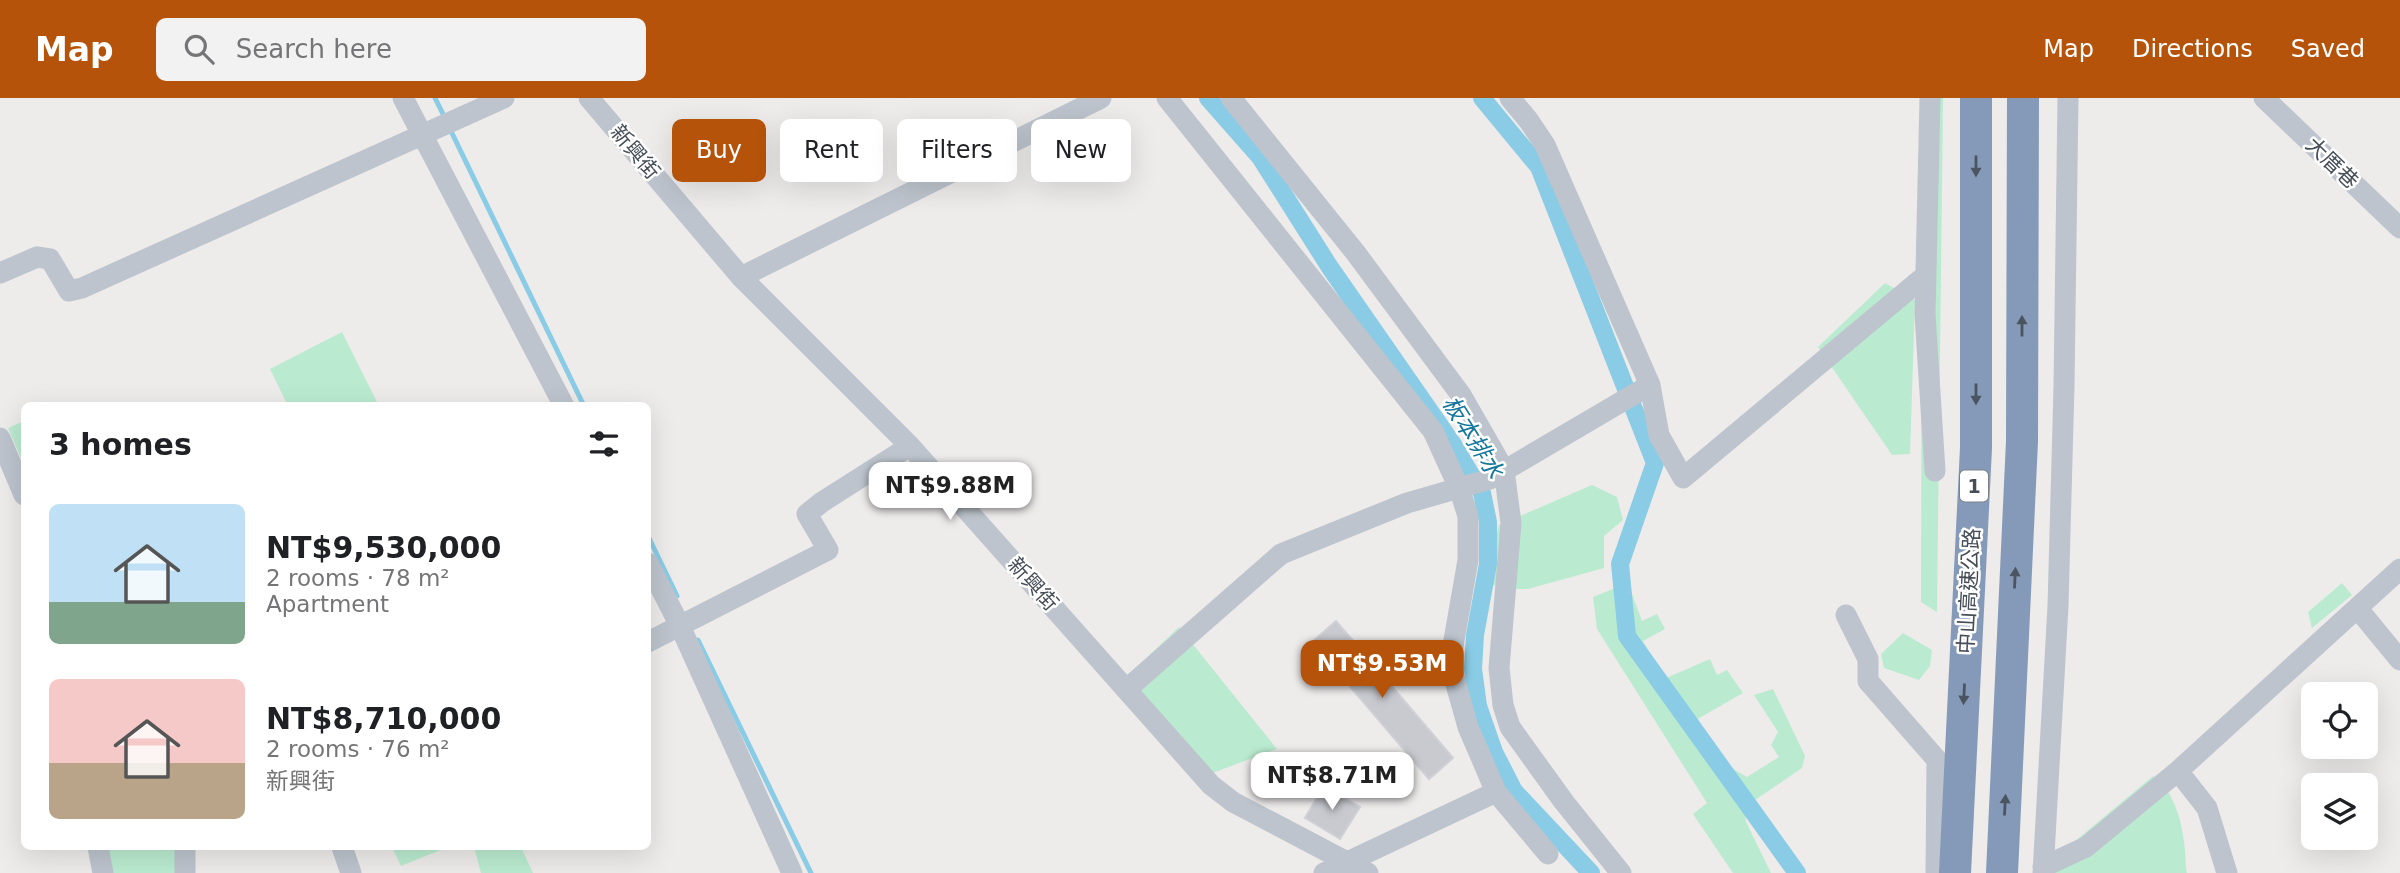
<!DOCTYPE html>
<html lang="en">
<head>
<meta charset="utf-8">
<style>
  :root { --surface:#fff; --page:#f2f2f2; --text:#202124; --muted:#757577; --accent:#b45309 }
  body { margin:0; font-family:"DejaVu Sans","Noto Sans TC",sans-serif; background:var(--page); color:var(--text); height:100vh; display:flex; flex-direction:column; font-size:26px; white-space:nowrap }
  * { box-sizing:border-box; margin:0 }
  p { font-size:23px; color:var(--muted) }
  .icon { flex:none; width:38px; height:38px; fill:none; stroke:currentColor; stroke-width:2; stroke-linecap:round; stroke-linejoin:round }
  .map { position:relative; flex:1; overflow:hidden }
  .sheet { position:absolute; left:21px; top:304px; width:630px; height:448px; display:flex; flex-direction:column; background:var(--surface); border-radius:10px; box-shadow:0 7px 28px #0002 }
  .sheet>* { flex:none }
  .guide { position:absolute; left:672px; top:21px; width:665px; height:63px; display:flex; gap:14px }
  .buttons { position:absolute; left:2301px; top:584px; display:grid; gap:14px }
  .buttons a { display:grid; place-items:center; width:77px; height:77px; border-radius:10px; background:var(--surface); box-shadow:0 7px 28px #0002; font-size:35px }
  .price { position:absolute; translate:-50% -60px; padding:0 16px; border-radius:14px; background:#fff; color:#222; font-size:23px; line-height:46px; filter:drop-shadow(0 2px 4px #0008) }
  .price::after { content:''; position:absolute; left:50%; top:42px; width:21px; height:16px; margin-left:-10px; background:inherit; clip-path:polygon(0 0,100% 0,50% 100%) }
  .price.active { background:var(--accent); color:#fff }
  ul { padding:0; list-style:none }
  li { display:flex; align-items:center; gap:21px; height:175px; padding:0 28px }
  li span { display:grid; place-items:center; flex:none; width:196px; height:140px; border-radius:10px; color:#555 }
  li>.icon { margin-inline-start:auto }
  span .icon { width:84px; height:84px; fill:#fffc; stroke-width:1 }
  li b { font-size:30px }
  h2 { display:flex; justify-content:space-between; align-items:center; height:84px; padding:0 28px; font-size:30px }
  .tag { padding:0 24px; border-radius:10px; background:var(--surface); box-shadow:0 7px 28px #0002; font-size:24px; line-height:63px }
  .tag.active { background:var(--accent); color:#fff }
  header { display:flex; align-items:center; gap:42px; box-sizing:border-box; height:98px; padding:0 35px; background:var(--accent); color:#fff }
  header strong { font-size:33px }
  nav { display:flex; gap:38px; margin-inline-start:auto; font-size:24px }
  .search { width:490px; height:63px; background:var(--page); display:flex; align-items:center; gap:18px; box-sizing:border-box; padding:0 24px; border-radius:10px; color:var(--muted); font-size:26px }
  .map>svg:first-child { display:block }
  .green { fill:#baebd0 }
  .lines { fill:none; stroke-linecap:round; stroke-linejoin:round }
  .stream { stroke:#8acce5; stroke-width:5 }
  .canal { stroke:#8acce5; stroke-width:18 }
  .building { fill:#c8cad0; stroke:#cfd1d7; stroke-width:2 }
  .minor { stroke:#bdc4cd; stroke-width:21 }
  .highway { stroke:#859ab8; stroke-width:32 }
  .oneway { fill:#4b5561 }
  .labels { text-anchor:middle; stroke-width:5; stroke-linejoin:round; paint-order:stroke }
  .shield { fill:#fff; stroke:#7d8289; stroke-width:2 }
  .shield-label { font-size:19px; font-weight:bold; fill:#454d57 }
  .street-label { font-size:21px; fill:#454d57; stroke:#fff }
  .water-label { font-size:23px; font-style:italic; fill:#14769b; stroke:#fff }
</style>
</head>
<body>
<header>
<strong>Map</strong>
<div class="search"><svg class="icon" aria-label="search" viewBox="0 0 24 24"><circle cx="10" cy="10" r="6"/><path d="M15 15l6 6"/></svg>Search here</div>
<nav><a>Map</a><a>Directions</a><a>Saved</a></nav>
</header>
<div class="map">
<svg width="2400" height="775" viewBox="0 0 2400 775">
  <rect width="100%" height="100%" fill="#eeebeb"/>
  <path class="green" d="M1922,0h21l-6,514 -16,-10z
    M1885,185l30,17 -5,154 -18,1 -74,-108z
    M342,234l37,74h-91l-18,-37z
    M24,323v44l-16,-37z
    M1592,387l25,12 6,23 -19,16v32l-76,21h-23l-20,-7 14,-57z
    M1628,485l14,38 15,-7 8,15 -22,12 21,38 46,-20 7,16 10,-5 16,23 -49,28 27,41 26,15 32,-20 -8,-12 7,-13 -24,-37 19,-6 32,67 -3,12 -57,39 1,15 25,51h-38l-40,-59 14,-11 -110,-174 -4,-32z
    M2342,485l10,12 -40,33 -4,-16z
    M1179,529l98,122 -78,29 -80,-94z
    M1903,535l29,17 -2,16 -11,14 -35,-12 -3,-14z
    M2153,678c22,15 30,49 32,75 1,8 0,15 2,22h-145l8,-11z
    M96,749h84l-3,26h-73z
    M392,749h56l-47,19z
    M474,749h47l12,26h-52z"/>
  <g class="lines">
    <path class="stream" d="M435,0l11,22
      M450,31l134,277
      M648,438l29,60
      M698,542l113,233"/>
    <path class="canal" d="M1208,0l52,59 69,109 125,180 28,47 6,29v42l-13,71 -2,34 5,37 16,46 20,39 77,82
      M1482,0l57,69 116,296 -35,101 7,72 170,237"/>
  </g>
  <path class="building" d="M1336,523l117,137 -24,21 -117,-137z
    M1324,688l36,21 -20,32 -35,-21z"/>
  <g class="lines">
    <path class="minor" d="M403,0l161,308
      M589,0l152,179 169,169 301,339 22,17 135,71
      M1167,0l266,333 26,57 9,28v44l-18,103 18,64 28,65 52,62
      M1231,0l124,154 106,143 43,75 7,53 -12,145 4,37 7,22 54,75 57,71
      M1510,0l19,23 16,24 105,240
      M1930,0l-5,216 10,157
      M2264,0l136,130
      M0,175l37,-16 13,2 19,32 13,-3 422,-190
      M741,179l360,-179
      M0,340l24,57
      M648,465l32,63 112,247
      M2358,511l42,51
      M1846,517l22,44v22l69,79 -1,113
      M648,544l180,-92 -21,-36 15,-12 88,-56
      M1127,591l154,-135 126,-51 83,-24 160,-94 9,50 24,43 243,-203
      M2178,673l29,37 20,65
      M98,749l5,26
      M342,749l9,26
      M2043,769l43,-20 92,-76 222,-202
      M185,775v-26
      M1324,775l172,-81
      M2043,775l15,-267 6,-220 4,-288"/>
    <path class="highway" d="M1955,775l21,-425v-350
      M2002,775l20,-432 1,-343"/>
  </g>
  <defs><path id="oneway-solid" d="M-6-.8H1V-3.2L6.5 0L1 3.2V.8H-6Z" transform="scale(1.75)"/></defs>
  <g class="oneway">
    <use href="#oneway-solid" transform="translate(1976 68) rotate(90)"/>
    <use href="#oneway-solid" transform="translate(2022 228) rotate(-90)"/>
    <use href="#oneway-solid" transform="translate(1976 296) rotate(90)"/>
    <use href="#oneway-solid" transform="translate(2015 480) rotate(-87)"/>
    <use href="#oneway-solid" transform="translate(1964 596) rotate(93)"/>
    <use href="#oneway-solid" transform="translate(2005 707) rotate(-87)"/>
  </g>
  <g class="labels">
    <rect class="shield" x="1960" y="372.5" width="28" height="31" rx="5"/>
    <g class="shield-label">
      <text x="1974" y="395">1</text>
    </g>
    <g class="street-label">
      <text transform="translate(635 54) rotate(50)" y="7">新興街</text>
      <text transform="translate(2332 65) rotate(44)" y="7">大厝巷</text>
      <text transform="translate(1033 486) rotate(48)" y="7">新興街</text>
      <text transform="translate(1969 493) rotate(-87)" y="7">中山高速公路</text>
    </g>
    <g class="water-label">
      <text transform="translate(1473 339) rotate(58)" y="8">板本排水</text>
    </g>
  </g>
</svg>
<div class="buttons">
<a><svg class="icon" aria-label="locate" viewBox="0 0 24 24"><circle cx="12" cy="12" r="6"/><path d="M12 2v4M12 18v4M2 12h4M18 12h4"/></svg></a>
<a><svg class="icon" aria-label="layers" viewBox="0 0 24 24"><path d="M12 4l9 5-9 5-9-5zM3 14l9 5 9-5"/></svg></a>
</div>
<b class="price" style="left:950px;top:424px">NT$9.88M</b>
<b class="price active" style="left:1382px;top:602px">NT$9.53M</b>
<b class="price" style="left:1332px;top:714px">NT$8.71M</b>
<div class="guide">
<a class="tag active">Buy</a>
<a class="tag">Rent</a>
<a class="tag">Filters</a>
<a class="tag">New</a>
</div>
<section class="sheet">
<h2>3 homes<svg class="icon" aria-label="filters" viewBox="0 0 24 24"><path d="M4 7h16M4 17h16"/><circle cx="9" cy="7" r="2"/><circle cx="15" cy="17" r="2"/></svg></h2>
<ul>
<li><span style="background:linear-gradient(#bfe0f5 70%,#7fa58c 0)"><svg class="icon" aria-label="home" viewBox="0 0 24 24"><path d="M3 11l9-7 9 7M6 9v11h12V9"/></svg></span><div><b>NT$9,530,000</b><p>2 rooms · 78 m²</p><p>Apartment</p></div></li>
<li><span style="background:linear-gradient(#f6c9c9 60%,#b9a48a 0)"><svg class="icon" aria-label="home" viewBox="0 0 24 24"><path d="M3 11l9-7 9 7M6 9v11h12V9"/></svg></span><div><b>NT$8,710,000</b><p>2 rooms · 76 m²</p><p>新興街</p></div></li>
</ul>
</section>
</div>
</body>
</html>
